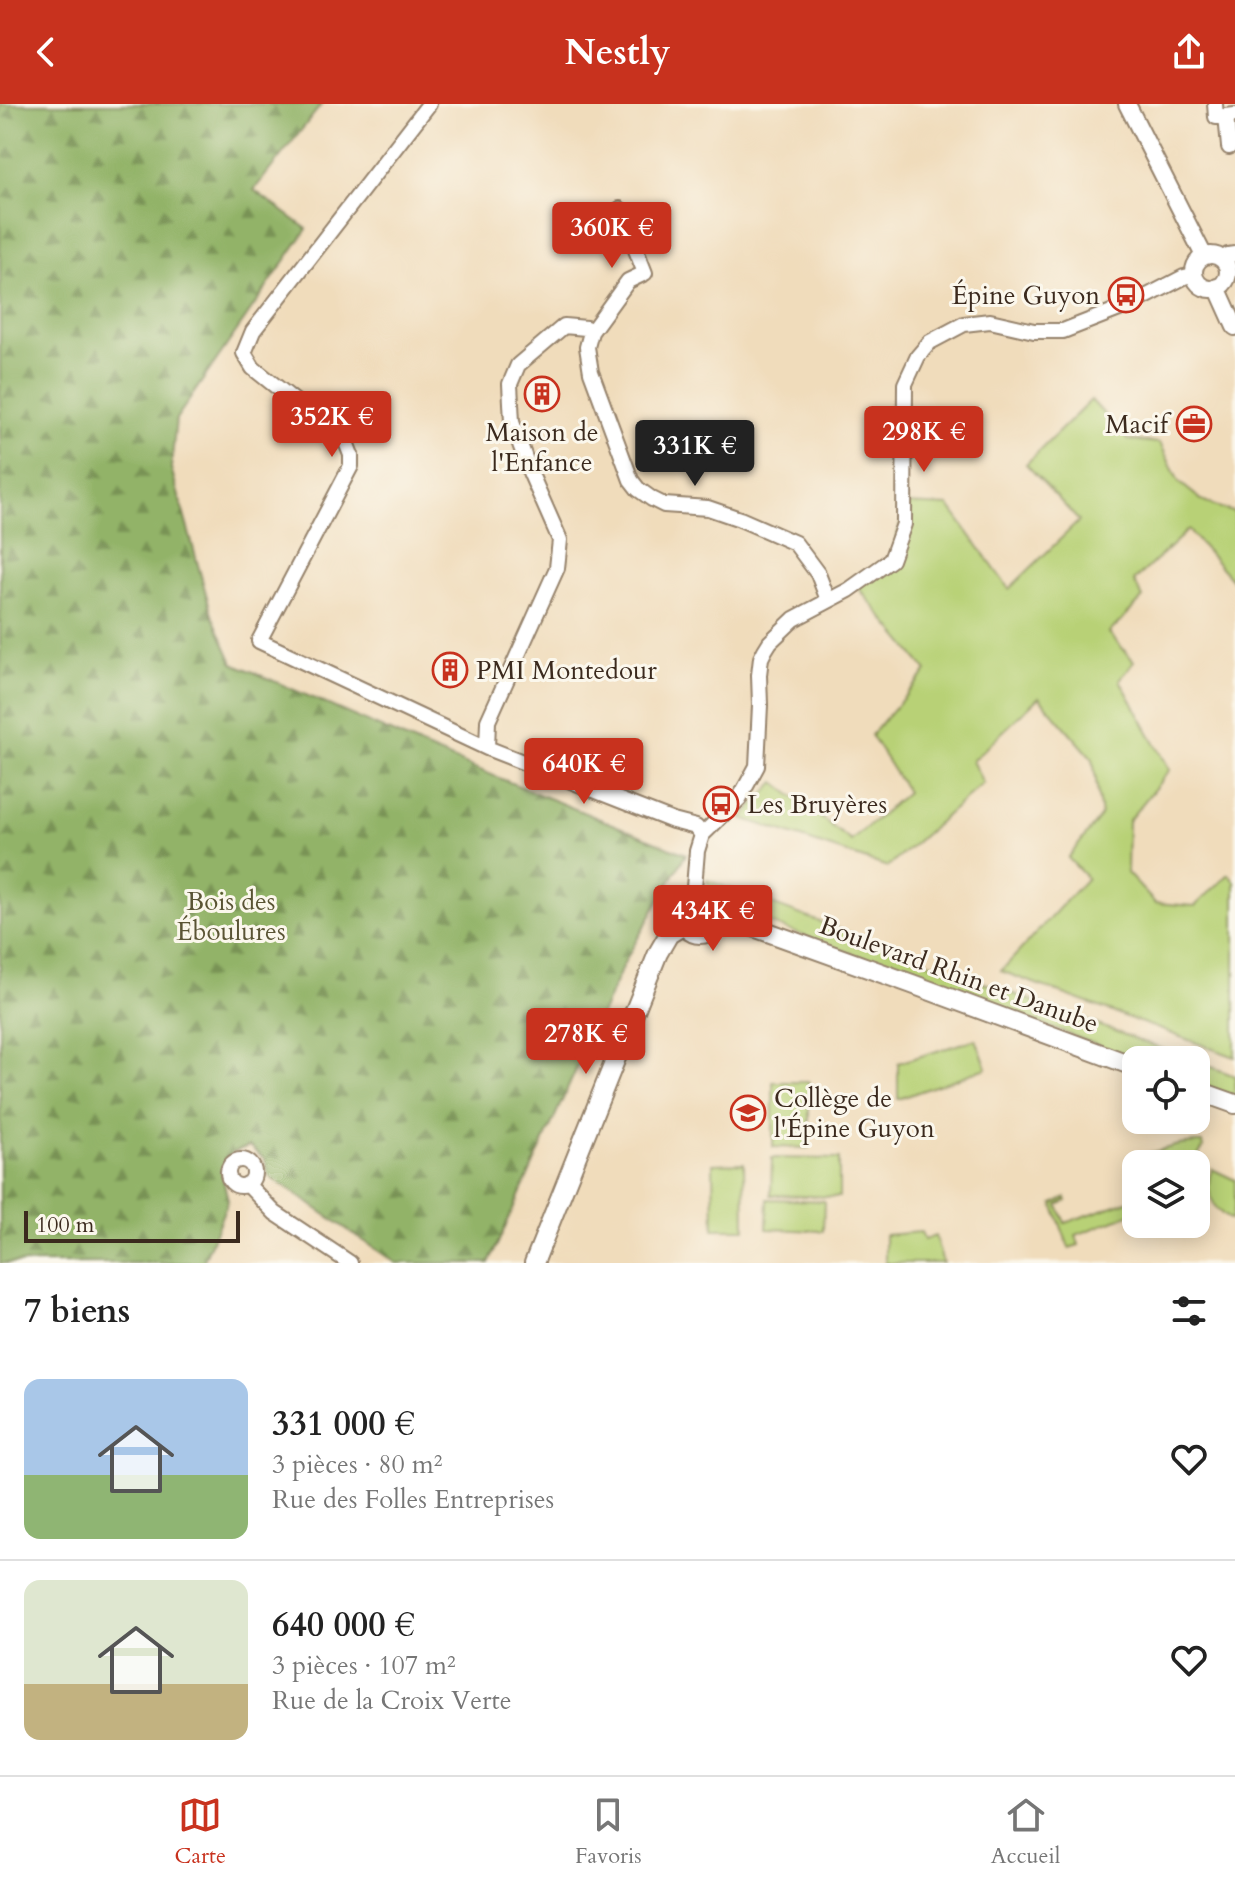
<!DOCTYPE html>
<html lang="fr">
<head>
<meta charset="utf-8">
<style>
  :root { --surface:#fff; --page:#f2f2f2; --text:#222; --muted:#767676; --line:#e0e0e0; --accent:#c8321e }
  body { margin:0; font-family:Cardo,serif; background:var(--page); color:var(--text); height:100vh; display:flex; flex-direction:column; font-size:30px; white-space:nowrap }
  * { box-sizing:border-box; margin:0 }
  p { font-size:26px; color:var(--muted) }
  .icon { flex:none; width:44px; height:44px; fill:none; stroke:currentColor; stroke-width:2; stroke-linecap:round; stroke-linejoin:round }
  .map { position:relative; height:1159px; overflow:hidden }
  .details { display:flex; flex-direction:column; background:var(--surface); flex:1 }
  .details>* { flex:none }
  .fabs { position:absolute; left:1122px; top:942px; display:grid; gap:16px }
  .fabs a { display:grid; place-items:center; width:88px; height:88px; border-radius:16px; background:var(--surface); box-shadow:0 4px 20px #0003; font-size:40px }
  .scale { position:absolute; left:24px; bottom:20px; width:216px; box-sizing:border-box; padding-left:8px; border:4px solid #3b2a1e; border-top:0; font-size:22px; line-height:28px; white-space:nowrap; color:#3b2a1e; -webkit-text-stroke:6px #fbf7ec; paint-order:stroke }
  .price { position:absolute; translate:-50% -68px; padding:0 18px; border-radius:8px; background:var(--accent); color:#fff; font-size:26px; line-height:52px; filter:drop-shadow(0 2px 4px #0008) }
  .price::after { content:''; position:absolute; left:50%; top:48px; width:24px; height:18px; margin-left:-12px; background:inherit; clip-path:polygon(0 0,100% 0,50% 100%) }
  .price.active { background:#222; color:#fff }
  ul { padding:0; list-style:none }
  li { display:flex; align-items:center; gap:24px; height:200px; padding:0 24px }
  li+li { border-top:2px solid var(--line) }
  li span { display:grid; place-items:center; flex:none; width:224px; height:160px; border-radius:16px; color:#555 }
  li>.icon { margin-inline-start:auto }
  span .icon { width:96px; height:96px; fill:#fffc; stroke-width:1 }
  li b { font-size:34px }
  h2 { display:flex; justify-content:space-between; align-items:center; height:96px; padding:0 24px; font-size:34px }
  header { display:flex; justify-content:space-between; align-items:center; height:104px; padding:0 24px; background:var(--accent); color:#fff; font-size:36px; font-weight:800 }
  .menu { display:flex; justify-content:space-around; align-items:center; height:112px; border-top:2px solid var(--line); background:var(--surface); font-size:22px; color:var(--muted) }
  .menu a { display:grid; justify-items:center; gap:4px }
  .menu .active { color:var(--accent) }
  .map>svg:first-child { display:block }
  .green { fill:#b8d176; stroke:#7a7e4a; stroke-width:2 }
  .forest { fill:url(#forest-firs); stroke:#666e42; stroke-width:2 }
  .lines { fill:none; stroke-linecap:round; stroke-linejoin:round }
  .minor-casing { stroke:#96836c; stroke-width:18 }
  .tertiary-casing { stroke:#96836c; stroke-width:20 }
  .secondary-casing { stroke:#96836c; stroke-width:22 }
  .minor { stroke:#fff; stroke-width:14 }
  .tertiary { stroke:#fff; stroke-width:16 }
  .secondary { stroke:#fff; stroke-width:18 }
  .labels { text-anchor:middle; stroke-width:6; stroke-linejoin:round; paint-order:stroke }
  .poi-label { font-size:26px; fill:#3b2a1e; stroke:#fbf7ec; text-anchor:start }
  .park-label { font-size:26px; fill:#5a5434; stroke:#fbf7ec }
  .street-label { font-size:26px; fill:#3b2a1e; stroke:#fbf7ec }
</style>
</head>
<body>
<header><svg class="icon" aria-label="back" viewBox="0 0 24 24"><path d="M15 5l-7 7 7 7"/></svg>Nestly<svg class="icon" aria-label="share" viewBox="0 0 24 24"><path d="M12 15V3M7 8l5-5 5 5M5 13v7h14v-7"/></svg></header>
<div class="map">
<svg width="1235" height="1159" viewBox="0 0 1235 1159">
  <defs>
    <pattern id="forest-firs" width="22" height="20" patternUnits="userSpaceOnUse" patternTransform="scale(2)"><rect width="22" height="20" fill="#92b367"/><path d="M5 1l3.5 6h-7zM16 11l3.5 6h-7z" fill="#789254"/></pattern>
  </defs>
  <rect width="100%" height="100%" fill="#fbf7ec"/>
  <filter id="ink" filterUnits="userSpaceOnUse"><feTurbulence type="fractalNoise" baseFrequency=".0125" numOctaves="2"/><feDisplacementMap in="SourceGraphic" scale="16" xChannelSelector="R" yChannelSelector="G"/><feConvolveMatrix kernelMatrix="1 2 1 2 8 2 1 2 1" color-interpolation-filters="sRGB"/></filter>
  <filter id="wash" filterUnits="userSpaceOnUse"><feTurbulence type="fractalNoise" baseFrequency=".006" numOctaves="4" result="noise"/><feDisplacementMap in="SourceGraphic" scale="32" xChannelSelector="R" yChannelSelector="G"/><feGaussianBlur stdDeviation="1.8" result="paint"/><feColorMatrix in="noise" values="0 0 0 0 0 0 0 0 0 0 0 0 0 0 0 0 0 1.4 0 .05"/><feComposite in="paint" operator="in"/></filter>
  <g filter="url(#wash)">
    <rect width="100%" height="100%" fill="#f0dcbb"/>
    <path class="green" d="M1091,296l37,40 32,3 19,39 25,20 31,11v70l-47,-53 -54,51 9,17 -34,35 25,28 -14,19 50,90 -42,51 -1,52 28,30 40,3 34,-32 6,7v176l-234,-86 86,-93 -19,-20 33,-42 -8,-57 -54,-62 -67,64 11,22 -95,84 -146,-49 33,-36 76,59 56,-49 -36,-57 56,-64 -71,-86 35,-25 14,-56 44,2 60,83 70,-68 -53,-57z
      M707,776l485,180h-54l-406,-151 -11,-17 -14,-9z
      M976,935l11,29 -89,31v-36z
      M1196,957l39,15v20l-39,-14z
      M773,978h36v66l-36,-1z
      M1196,1039h6l1,5 -11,16h-32l-3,-10 -9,3 -1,-3 31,-9z
      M772,1054l67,1v38l-68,-2z
      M744,1059l1,66h-31l-1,-65z
      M1212,1065l23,11v24l-4,16c-20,-10 -27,-31 -19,-51z
      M1066,1094l1,3 -9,4 7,18 71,-25v14l-60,23 3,10 -10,3 -16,-44z
      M768,1095l56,2 -1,30 -56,-2z
      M921,1128l3,8 11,-4 8,27h-58v-28z"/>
    <path class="forest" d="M0,0h322l-68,86 53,39 -131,190 -5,49 41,147 21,48 200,88 253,103 -60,105 -137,304h-93l-128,-88 -3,-16 -16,-13 -16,6 -12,18 7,30 -25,63h-203z"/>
  </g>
  <g filter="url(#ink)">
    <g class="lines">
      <g class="minor-casing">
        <path id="minor" d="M429,0l-176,227 -9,22 9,15 93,74 5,13v11l-92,175 228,107 186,73 23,6 6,8
          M1215,0l1,13 19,-2
          M1226,12l3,31
          M620,105l25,64 -17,8 -37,51 -4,15 4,25 40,108 7,9 14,10 12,6 44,3 32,11 55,24 23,31 10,26
          M1223,156l5,-5 7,-1
          M487,644l1,-27 69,-153 3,-28 -30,-68 -18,-50 -2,-38 8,-19 46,-39 22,2 5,4
          M693,795l4,-48 5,-16 37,-36 18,-33 3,-61 -1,-30 2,-17 4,-8 5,-8 24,-23 55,-29 42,-30 13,-36 1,-140 13,-28 12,-14 34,-18 26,-3 44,10h29l69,-27 52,-27 10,-2
          M228 1069a13 13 0 1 1 26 0a13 13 0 1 1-26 0Z
          M247,1080l28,29 75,50"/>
      </g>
      <g class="tertiary-casing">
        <path id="tertiary" d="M1127,0l77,152
          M1194 168a17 17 0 1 1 34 0a17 17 0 1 1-34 0Z
          M1217,183l18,40"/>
      </g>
      <g class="secondary-casing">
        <path id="secondary" d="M682 812a18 18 0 1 1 36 0a18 18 0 1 1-36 0Z
          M718,812l30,9 164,59 224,83
          M1196,986l39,14
          M534,1159l124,-310 11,-19 15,-9"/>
      </g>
      <use href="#minor" class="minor"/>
      <use href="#tertiary" class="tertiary"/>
      <use href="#secondary" class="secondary"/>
    </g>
  </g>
  <defs>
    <g id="bus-ring" transform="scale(1.8)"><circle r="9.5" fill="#fbf7ec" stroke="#c8321e" stroke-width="1.5"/><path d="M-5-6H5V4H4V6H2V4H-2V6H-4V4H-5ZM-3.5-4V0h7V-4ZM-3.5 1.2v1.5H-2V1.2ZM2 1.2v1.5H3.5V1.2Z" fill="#c8321e"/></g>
    <g id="building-ring" transform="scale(1.8)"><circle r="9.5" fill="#fbf7ec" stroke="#c8321e" stroke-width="1.5"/><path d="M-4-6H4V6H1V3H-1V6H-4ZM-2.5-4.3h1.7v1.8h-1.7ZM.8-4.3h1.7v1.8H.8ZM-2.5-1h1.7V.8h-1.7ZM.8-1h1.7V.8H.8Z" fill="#c8321e"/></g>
    <g id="office-ring" transform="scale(1.8)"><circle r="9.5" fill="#fbf7ec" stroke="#c8321e" stroke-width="1.5"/><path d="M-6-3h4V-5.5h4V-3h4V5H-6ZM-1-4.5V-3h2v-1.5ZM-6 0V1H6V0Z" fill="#c8321e"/></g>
    <g id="school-ring" transform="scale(1.8)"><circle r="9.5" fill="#fbf7ec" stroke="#c8321e" stroke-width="1.5"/><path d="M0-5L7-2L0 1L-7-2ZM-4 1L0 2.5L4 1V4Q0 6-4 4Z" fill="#c8321e"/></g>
  </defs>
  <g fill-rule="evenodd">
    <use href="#bus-ring" x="1126" y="191"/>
    <use href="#building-ring" x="542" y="290"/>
    <use href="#office-ring" x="1194" y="320"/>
    <use href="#building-ring" x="450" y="566"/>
    <use href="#bus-ring" x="721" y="700"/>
    <use href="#school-ring" x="748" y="1009"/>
  </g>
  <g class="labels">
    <g class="poi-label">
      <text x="1100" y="200" text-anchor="end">Épine Guyon</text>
      <text x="1168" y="329" text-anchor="end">Macif</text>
      <text x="542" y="337" text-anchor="middle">Maison de<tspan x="542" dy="30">l'Enfance</tspan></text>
      <text x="476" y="575">PMI Montedour</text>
      <text x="747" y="709">Les Bruyères</text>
      <text x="774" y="1003">Collège de<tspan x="774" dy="30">l'Épine Guyon</tspan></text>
    </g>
    <g class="park-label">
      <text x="231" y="806">Bois des<tspan x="231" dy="30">Éboulures</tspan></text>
    </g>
    <g class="street-label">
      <text transform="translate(959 870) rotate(20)" y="9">Boulevard Rhin et Danube</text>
    </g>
  </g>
</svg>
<div class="fabs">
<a><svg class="icon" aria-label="locate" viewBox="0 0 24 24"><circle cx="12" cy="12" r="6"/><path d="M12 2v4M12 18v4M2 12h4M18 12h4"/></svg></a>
<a><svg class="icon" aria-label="layers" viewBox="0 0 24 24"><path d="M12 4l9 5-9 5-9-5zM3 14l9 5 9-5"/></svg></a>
</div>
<div class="scale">100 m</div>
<b class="price" style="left:612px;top:166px">360K €</b>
<b class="price" style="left:332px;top:355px">352K €</b>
<b class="price" style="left:924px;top:370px">298K €</b>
<b class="price active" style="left:695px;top:384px">331K €</b>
<b class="price" style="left:584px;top:702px">640K €</b>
<b class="price" style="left:713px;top:849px">434K €</b>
<b class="price" style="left:586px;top:972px">278K €</b>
</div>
<section class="details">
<h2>7 biens<svg class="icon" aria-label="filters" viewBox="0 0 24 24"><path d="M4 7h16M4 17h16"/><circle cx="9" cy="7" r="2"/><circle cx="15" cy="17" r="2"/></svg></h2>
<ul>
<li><span style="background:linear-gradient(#a9c7e8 60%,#8fb573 0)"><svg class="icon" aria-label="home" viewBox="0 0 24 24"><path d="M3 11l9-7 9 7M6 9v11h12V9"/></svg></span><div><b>331 000 €</b><p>3 pièces · 80 m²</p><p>Rue des Folles Entreprises</p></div><svg class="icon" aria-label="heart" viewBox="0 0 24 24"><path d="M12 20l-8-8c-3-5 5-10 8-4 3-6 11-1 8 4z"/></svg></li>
<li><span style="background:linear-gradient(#dfe7d0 65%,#c2b280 0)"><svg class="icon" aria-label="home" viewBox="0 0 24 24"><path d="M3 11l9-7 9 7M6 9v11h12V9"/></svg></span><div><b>640 000 €</b><p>3 pièces · 107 m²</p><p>Rue de la Croix Verte</p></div><svg class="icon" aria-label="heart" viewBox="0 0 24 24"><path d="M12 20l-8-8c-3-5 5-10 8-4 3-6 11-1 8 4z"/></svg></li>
</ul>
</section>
<nav class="menu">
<a class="active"><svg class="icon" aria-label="map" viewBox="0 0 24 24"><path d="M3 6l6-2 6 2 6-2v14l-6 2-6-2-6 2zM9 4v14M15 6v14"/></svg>Carte</a>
<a><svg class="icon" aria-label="saved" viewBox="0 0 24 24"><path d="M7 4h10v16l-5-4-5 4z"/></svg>Favoris</a>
<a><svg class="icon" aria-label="home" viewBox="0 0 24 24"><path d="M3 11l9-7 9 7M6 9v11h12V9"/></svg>Accueil</a>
</nav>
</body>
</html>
